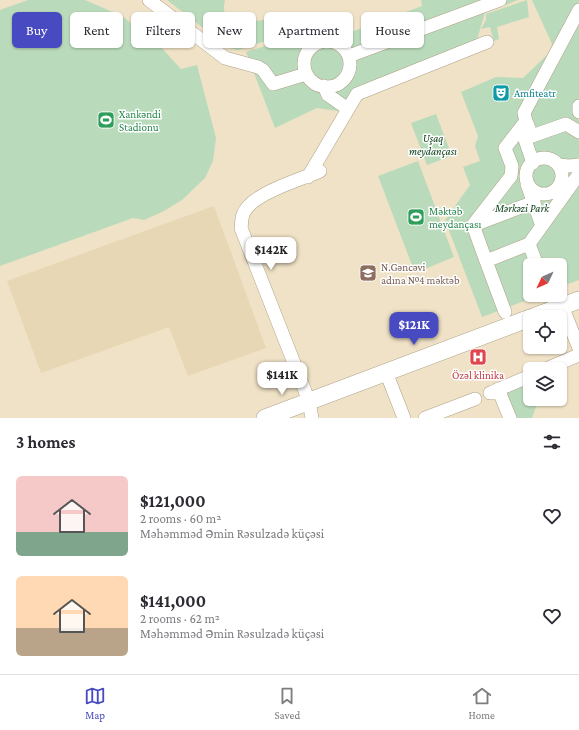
<!DOCTYPE html>
<html lang="en">
<head>
<meta charset="utf-8">
<style>
  :root { --surface:#fff; --page:#f2f2f3; --text:#2b2b33; --muted:#7c7c81; --line:#e1e1e2; --accent:#474ac0 }
  body { margin:0; font-family:"Crimson Pro",serif; background:var(--page); color:var(--text); height:100vh; display:flex; flex-direction:column; font-size:15px; white-space:nowrap }
  * { box-sizing:border-box; margin:0 }
  p { font-size:13px; color:var(--muted) }
  .icon { flex:none; width:22px; height:22px; fill:none; stroke:currentColor; stroke-width:2; stroke-linecap:round; stroke-linejoin:round }
  .map { position:relative; height:418px; overflow:hidden }
  .details { display:flex; flex-direction:column; background:var(--surface); flex:1 }
  .details>* { flex:none }
  .banner { position:absolute; left:12px; top:12px; width:555px; height:36px; display:flex; gap:8px }
  .needle { width:26px; rotate:226deg }
  .buttons { position:absolute; left:523px; top:258px; display:grid; gap:8px }
  .buttons a { display:grid; place-items:center; width:44px; height:44px; border-radius:6px; background:var(--surface); box-shadow:0 1px 3px #0004; font-size:20px }
  .price { position:absolute; translate:-50% -34px; padding:0 9px; border-radius:8px; background:#fff; color:#222; font-size:13px; line-height:26px; filter:drop-shadow(0 1px 2px #0008) }
  .price::after { content:''; position:absolute; left:50%; top:24px; width:12px; height:9px; margin-left:-6px; background:inherit; clip-path:polygon(0 0,100% 0,50% 100%) }
  .price.on { background:var(--accent); color:#fff }
  ul { padding:0; list-style:none }
  li { display:flex; align-items:center; gap:12px; height:100px; padding:0 16px }
  li span { display:grid; place-items:center; flex:none; width:112px; height:80px; border-radius:6px; color:#555 }
  li>.icon { margin-inline-start:auto }
  span .icon { width:48px; height:48px; fill:#fffc; stroke-width:1 }
  li b { font-size:17px }
  h2 { display:flex; justify-content:space-between; align-items:center; height:48px; padding:0 16px; font-size:17px }
  .chip { padding:0 14px; border-radius:6px; background:var(--surface); box-shadow:0 1px 3px #0004; font-size:14px; line-height:36px }
  .chip.on { background:var(--accent); color:#fff }
  .tabs { display:flex; justify-content:space-around; align-items:center; height:56px; border-top:1px solid var(--line); background:var(--surface); font-size:11px; color:var(--muted) }
  .tabs a { display:grid; justify-items:center; gap:2px }
  .tabs .on { color:var(--accent) }
  .map>svg:first-child { display:block }
  .built { fill:#e8d7b4 }
  .green { fill:#badbbb }
  .lines { fill:none; stroke-linecap:round; stroke-linejoin:round }
  .minor-casing { stroke:#ada085; stroke-width:14 }
  .major-casing { stroke:#ada085; stroke-width:18 }
  .minor { stroke:#fff; stroke-width:13 }
  .major { stroke:#fff; stroke-width:17 }
  .labels { text-anchor:middle; stroke-width:3; stroke-linejoin:round; paint-order:stroke }
  .culture-label { font-size:11px; fill:#0d838f; stroke:#fff; text-anchor:start }
  .leisure-label { font-size:11px; fill:#27864d; stroke:#fff; text-anchor:start }
  .park-label { font-size:11px; font-style:italic; fill:#043a10; stroke:#fff }
  .education-label { font-size:11px; fill:#785e54; stroke:#fff; text-anchor:start }
  .health-label { font-size:11px; fill:#be3a42; stroke:#fff }
</style>
</head>
<body>
<div class="map">
<svg width="579" height="418" viewBox="0 0 579 418">
  <rect width="100%" height="100%" fill="#f0e2c6"/>
  <path class="built" d="M214,206l52,142 -78,28 -19,-49 -128,46 -34,-92z"/>
  <path class="green" d="M28,0h57l37,16 37,29 22,24 16,-4 19,73 -3,23 -8,17 -23,22 -18,11 -20,9 -11,-2 -133,48v-256z
    M167,0h58c-9,34 41,17 57,19l6,6 3,8 -53,17 -9,-2z
    M421,0h97l-33,13 -10,33 -119,48 -12,18 -27,-4 -42,20 -29,-76 79,-25h14l12,5 71,-26z
    M527,0l2,17 -32,10 2,12 -5,2 -4,-14 -9,2 5,-9v-6z
    M532,0h47v280l-19,7v-22h-30v30h10l-58,22 -37,-97 25,-35 -7,-18 17,-6 -5,-15 3,-10 -17,-44 35,-15 27,1 26,-25 3,-9z
    M436,114l16,42 -25,9 -16,-42z
    M418,161l36,96 -39,16 -37,-97z
    M530,383v16h18l-11,5 -5,14h-17l-10,-23 5,-6z"/>
  <g class="lines">
    <g class="minor-casing">
      <path id="minor" d="M149,0l76,58 33,9 5,3 10,14 33,-10
        M304 64a23 23 0 1 1 46 0a23 23 0 1 1-46 0Z
        M349,56l151,-56
        M324,86l4,9 20,14
        M579,106v6
        M526,121l-2,-8 55,-103
        M521,128l12,35
        M526 176a18 18 0 1 1 36 0a18 18 0 1 1-36 0Z
        M558,165l11,1 10,-1
        M308,177l49,-83 130,-52
        M527,184l15,42
        M474,225l60,-23
        M529,244l8,21
        M486,261l-13,-36 38,-49 1,-10 -7,-18 21,-27 6,15 34,-12 13,8
        M548,295v1
        M562,306l17,42
        M505,312l-19,-51 43,-17 50,-70
        M546,369l33,-14
        M386,372l18,46
        M498,389l12,29
        M490,393l40,-17
        M312,418l-3,-16 -4,-11 -64,-163c1,-4 0,-9 2,-13 6,-21 57,-35 77,-44
        M425,418l50,-19"/>
    </g>
    <g class="major-casing">
      <path id="major" d="M533,317l46,-17
        M265,418l265,-100"/>
    </g>
    <use href="#minor" class="minor"/>
    <use href="#major" class="major"/>
  </g>
  <defs>
    <g id="theatre-square" transform="scale(0.9)"><rect x="-9" y="-9" width="18" height="18" rx="4" fill="#0f9aa8" stroke="#fff"/><path d="M-5-5.5Q0-4 5-5.5V0Q5 5 0 6Q-5 5-5 0ZM-3.3-2.5H-1v1.5H-3.3ZM1-2.5H3.3v1.5H1ZM-2.8 1Q0 5.5 2.8 1Z" fill="#fff"/></g>
    <g id="stadium-square" transform="scale(0.9)"><rect x="-9" y="-9" width="18" height="18" rx="4" fill="#2e9e5b" stroke="#fff"/><path d="M0-5a6.5 5 0 1 0 0 10a6.5 5 0 1 0 0-10ZM-3.5-1.8h7v3.6h-7Z" fill="#fff"/></g>
    <g id="school-square" transform="scale(0.9)"><rect x="-9" y="-9" width="18" height="18" rx="4" fill="#8d6e63" stroke="#fff"/><path d="M0-5L7-2L0 1L-7-2ZM-4 1L0 2.5L4 1V4Q0 6-4 4Z" fill="#fff"/></g>
    <g id="hospital-square" transform="scale(0.9)"><rect x="-9" y="-9" width="18" height="18" rx="4" fill="#e0444e" stroke="#fff"/><path d="M-5-5h3v3.5h4V-5h3V5h-3V1.5h-4V5h-3Z" fill="#fff"/></g>
  </defs>
  <g fill-rule="evenodd">
    <use href="#theatre-square" x="501" y="93"/>
    <use href="#stadium-square" x="106" y="120"/>
    <use href="#stadium-square" x="416" y="217"/>
    <use href="#school-square" x="368" y="273"/>
    <use href="#hospital-square" x="478" y="357"/>
  </g>
  <g class="labels">
    <g class="culture-label">
      <text x="514" y="97">Amfiteatr</text>
    </g>
    <g class="leisure-label">
      <text x="119" y="118">Xankəndi<tspan x="119" dy="13">Stadionu</tspan></text>
      <text x="429" y="215">Məktəb<tspan x="429" dy="13">meydançası</tspan></text>
    </g>
    <g class="park-label">
      <text x="433" y="142">Uşaq<tspan x="433" dy="13">meydançası</tspan></text>
      <text x="522" y="212">Mərkəzi Park</text>
    </g>
    <g class="education-label">
      <text x="381" y="271">N.Gəncəvi<tspan x="381" dy="13">adına №4 məktəb</tspan></text>
    </g>
    <g class="health-label">
      <text x="478" y="379">Özəl klinika</text>
    </g>
  </g>
</svg>
<div class="buttons">
<a><svg class="needle" viewBox="-14 -14 28 28"><path d="M0-13l5 13h-10z" fill="#e53935"/><path d="M0 13l5-13h-10z" fill="#7c7c81"/></svg></a>
<a><svg class="icon" aria-label="locate" viewBox="0 0 24 24"><circle cx="12" cy="12" r="6"/><path d="M12 2v4M12 18v4M2 12h4M18 12h4"/></svg></a>
<a><svg class="icon" aria-label="layers" viewBox="0 0 24 24"><path d="M12 4l9 5-9 5-9-5zM3 14l9 5 9-5"/></svg></a>
</div>
<b class="price" style="left:271px;top:271px">$142K</b>
<b class="price on" style="left:414px;top:346px">$121K</b>
<b class="price" style="left:282px;top:396px">$141K</b>
<div class="banner">
<a class="chip on">Buy</a>
<a class="chip">Rent</a>
<a class="chip">Filters</a>
<a class="chip">New</a>
<a class="chip">Apartment</a>
<a class="chip">House</a>
</div>
</div>
<section class="details">
<h2>3 homes<svg class="icon" aria-label="filters" viewBox="0 0 24 24"><path d="M4 7h16M4 17h16"/><circle cx="9" cy="7" r="2"/><circle cx="15" cy="17" r="2"/></svg></h2>
<ul>
<li><span style="background:linear-gradient(#f6c9c9 70%,#7fa58c 0)"><svg class="icon" aria-label="home" viewBox="0 0 24 24"><path d="M3 11l9-7 9 7M6 9v11h12V9"/></svg></span><div><b>$121,000</b><p>2 rooms · 60 m²</p><p>Məhəmməd Əmin Rəsulzadə küçəsi</p></div><svg class="icon" aria-label="heart" viewBox="0 0 24 24"><path d="M12 20l-8-8c-3-5 5-10 8-4 3-6 11-1 8 4z"/></svg></li>
<li><span style="background:linear-gradient(#ffd9b3 65%,#b9a48a 0)"><svg class="icon" aria-label="home" viewBox="0 0 24 24"><path d="M3 11l9-7 9 7M6 9v11h12V9"/></svg></span><div><b>$141,000</b><p>2 rooms · 62 m²</p><p>Məhəmməd Əmin Rəsulzadə küçəsi</p></div><svg class="icon" aria-label="heart" viewBox="0 0 24 24"><path d="M12 20l-8-8c-3-5 5-10 8-4 3-6 11-1 8 4z"/></svg></li>
</ul>
</section>
<nav class="tabs">
<a class="on"><svg class="icon" aria-label="map" viewBox="0 0 24 24"><path d="M3 6l6-2 6 2 6-2v14l-6 2-6-2-6 2zM9 4v14M15 6v14"/></svg>Map</a>
<a><svg class="icon" aria-label="saved" viewBox="0 0 24 24"><path d="M7 4h10v16l-5-4-5 4z"/></svg>Saved</a>
<a><svg class="icon" aria-label="home" viewBox="0 0 24 24"><path d="M3 11l9-7 9 7M6 9v11h12V9"/></svg>Home</a>
</nav>
</body>
</html>
